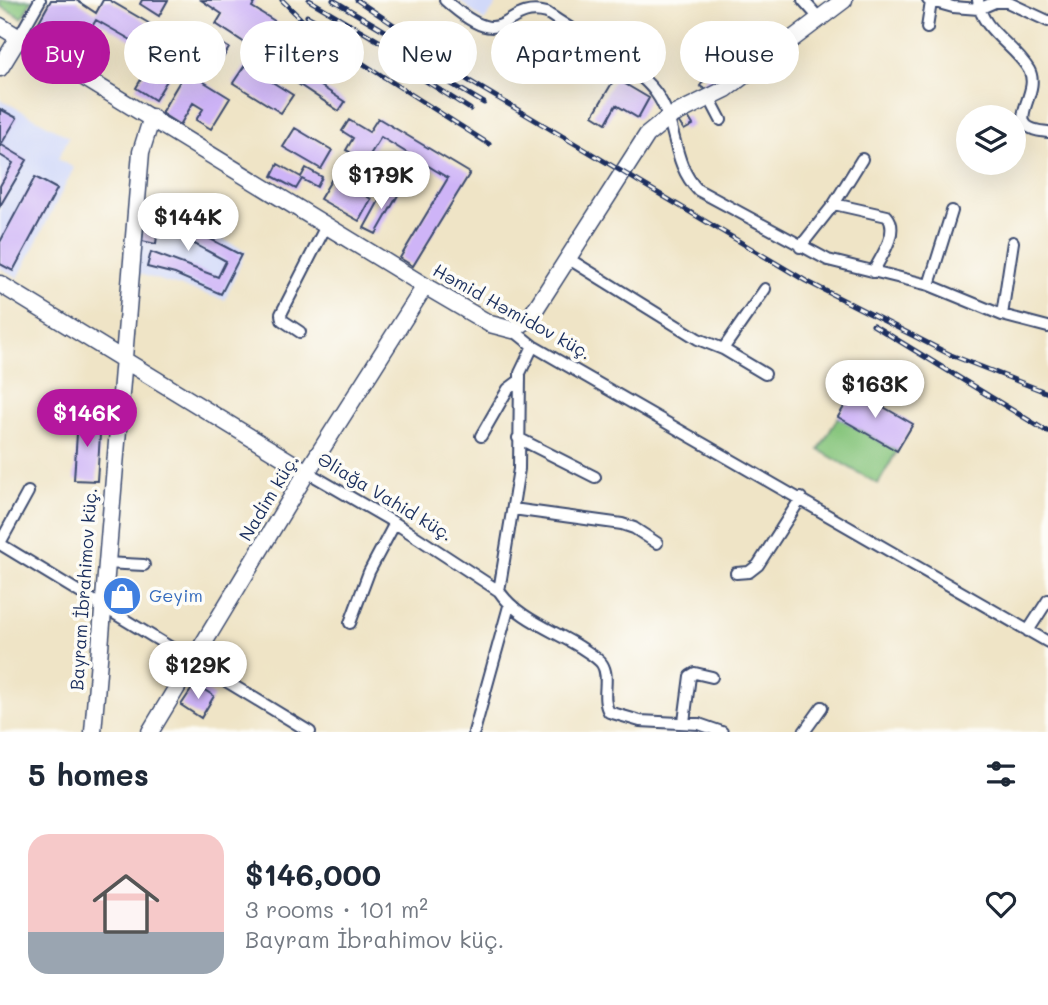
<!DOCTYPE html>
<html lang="en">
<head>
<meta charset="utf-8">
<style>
  :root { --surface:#fff; --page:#f2f2f3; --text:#1f2937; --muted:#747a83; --accent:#b5179e }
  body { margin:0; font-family:Mali,sans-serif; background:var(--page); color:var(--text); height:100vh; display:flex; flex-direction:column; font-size:26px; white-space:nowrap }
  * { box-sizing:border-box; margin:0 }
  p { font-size:23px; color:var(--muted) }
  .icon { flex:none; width:38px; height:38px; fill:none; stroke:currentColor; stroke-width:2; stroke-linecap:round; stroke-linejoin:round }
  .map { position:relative; height:732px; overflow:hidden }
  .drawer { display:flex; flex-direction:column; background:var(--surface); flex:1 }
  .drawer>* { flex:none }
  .hud { position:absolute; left:21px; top:21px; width:1006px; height:63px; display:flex; gap:14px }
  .tools { position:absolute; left:956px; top:105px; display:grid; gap:14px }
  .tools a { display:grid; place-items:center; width:70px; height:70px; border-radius:50%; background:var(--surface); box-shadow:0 7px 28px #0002; font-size:35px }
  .price { position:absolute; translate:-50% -60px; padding:0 16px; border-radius:24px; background:#fff; color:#222; font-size:23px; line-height:46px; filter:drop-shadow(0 2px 4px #0008) }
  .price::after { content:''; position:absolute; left:50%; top:42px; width:21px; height:16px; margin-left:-10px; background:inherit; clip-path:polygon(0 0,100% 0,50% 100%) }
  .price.on { background:var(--accent); color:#fff }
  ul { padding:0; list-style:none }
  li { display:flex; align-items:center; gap:21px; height:175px; padding:0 28px }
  li span { display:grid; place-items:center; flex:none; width:196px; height:140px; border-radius:21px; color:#555 }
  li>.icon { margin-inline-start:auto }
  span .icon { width:84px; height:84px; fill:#fffc; stroke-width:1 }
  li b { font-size:30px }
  h2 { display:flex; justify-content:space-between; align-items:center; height:84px; padding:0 28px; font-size:30px }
  .tag { padding:0 24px; border-radius:32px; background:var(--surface); box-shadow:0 7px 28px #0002; font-size:24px; line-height:63px }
  .tag.on { background:var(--accent); color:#fff }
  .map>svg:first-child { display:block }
  .built { fill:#d1d9f9 }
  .green { fill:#86c57c; stroke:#507a6d; stroke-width:2 }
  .building { fill:#ceb4f7 }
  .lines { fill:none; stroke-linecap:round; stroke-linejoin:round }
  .street-casing { stroke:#3b4a6e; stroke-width:14 }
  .secondary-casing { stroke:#3b4a6e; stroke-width:19 }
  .street { stroke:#fff; stroke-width:10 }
  .secondary { stroke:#fff; stroke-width:16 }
  .rail-casing { stroke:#1b2f5e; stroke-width:5 }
  .rail { stroke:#fdfcf7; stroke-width:2.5; stroke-dasharray:8; stroke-linecap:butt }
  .labels { text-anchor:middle; stroke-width:7; stroke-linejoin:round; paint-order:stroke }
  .street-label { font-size:18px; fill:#1b2f5e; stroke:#fdfcf7 }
  .shop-label { font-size:18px; fill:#366cbe; stroke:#fdfcf7; text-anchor:start }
</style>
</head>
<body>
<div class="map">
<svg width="1048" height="732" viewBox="0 0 1048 732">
  <rect width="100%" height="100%" fill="#fdfcf7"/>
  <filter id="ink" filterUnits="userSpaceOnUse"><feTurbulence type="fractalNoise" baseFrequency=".0143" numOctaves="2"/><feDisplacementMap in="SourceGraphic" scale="14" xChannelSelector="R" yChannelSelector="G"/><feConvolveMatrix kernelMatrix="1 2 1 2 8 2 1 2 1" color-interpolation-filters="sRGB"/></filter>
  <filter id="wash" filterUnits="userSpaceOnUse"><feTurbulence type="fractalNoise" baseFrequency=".00686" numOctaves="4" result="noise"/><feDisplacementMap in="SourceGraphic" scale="28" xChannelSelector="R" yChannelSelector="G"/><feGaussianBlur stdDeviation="1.57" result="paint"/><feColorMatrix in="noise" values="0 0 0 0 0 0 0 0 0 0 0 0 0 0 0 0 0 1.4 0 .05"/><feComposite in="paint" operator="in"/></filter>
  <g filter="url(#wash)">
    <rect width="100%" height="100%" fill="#efe4c6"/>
    <path class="built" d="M459,0h41l-16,21z
      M0,99l69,38 -11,22 16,9 -56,110 -18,-10z
      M144,205l23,6 79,40 -21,49 -89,-27z"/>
    <path class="green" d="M0,0h32l-10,18 -22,-12z
      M838,417l59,34 -19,33 -59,-34z"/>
    <g id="blocks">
      <path class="building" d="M51,0h25l20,13 7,-13h6l43,25 -12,20 -44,-25 -23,38 -41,-24z
        M142,0h26l-9,16 -19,-12z
        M201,0h55l-4,7 26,16 -19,29 -43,-28 6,-10z
        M210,36l19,12 -15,24 -19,-12z
        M159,49l20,12 -24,39 -19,-12z
        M265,49l80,53 -6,9 -80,-53z
        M245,65l48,30 -12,18 -48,-30z
        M186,71l44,27 -19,31 -15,-9 7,-11 -10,-6 -13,22 -19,-12z
        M708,75l11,7 -8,11 -11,-7z
        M615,78l34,20 -11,20 -22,-13 -10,18 -13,-8z
        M0,109l17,9 -15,25 -2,-2z
        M687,115l6,10 -9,5 -6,-9z
        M378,118l92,55 -57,93 -13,-8 48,-80 -67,-41 -23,37 -9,-5 8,-13 -11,-6 7,-12 -11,-7 7,-11 20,12z
        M295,128l37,22 -11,19 -38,-22z
        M0,144l27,16 -27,46v-20l13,-23 -13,-8z
        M278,164l23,13 5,-9 16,9 -5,10 -15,-8 -6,10 -24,-13z
        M339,167l13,7 -6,10 25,15 -12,22 -39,-22z
        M35,177l22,12 -44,82 -13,-7v-22z
        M386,188l12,7 -22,39 -12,-6z
        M146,209l17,5 78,41 -20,39 -46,-20 -28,-7 4,-15 67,25 8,-16 -61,-33 -7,-1 -2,17 -14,-3z
        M854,390l59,34 -16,27 -59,-34z
        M78,418l23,1 -4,62 -23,-1z
        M195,684l19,12 -13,22 -20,-13z"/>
    </g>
  </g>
  <g filter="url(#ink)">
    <use href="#blocks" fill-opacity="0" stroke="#3b4a6e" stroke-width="2"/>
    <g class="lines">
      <g class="street-casing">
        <path id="street" d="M445,0c65,59 56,1 102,13 29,20 89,52 109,80 22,30 15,70 42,97l130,70 101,25 73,30 46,12
          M803,0l16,18
          M928,0l25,7 26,2 16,-7h12l41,19
          M978,0c3,31 37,45 51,70 14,25 -32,58 19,62
          M927,28l4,-26
          M19,37l21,-37
          M710,99l11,21
          M834,204l53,12c13,15 -6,41 -14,56
          M800,247l34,-43 28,-45
          M569,259l129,80 25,10 42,25
          M929,285l23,-74
          M1002,315l11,-73
          M513,330l20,16 515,296
          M300,332l-18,-12 -1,-6 46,-90
          M723,349l42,-60
          M481,436l27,-47 12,-9
          M518,438l77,39
          M307,472l88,51 104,68c18,27 54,39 81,56 7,5 17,10 22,17 9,14 -2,33 7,48l31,9 59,3 23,8
          M513,509l109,15 12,4 23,15
          M0,543l28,-51
          M0,544l310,188
          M105,563l39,2
          M736,573l13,-1 9,-7 43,-67
          M499,591l20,-122 1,-96 13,-27
          M350,623l19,-51 26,-49
          M1028,631l20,-31
          M684,722l6,-46 5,-3 17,4
          M474,732l35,-126
          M804,732l18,-25"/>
      </g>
      <g class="secondary-casing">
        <path id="secondary" d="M0,26l425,260 65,38 23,6 16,-11 118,-184 22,-18 57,-28 118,-89
          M0,68l19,-31
          M0,284l307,188
          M93,732l48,-580 11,-35
          M150,732l157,-260 118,-186"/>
      </g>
      <use href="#street" class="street"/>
      <use href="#secondary" class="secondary"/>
      <g class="rail-casing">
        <path id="rail" d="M282,0l33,33 174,111
          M309,0l175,103
          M333,0l473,281 145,74 97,38
          M357,0l43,29
          M307,16l54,30
          M402,66l68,43
          M873,325l175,107"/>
      </g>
      <use href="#rail" class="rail"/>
    </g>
  </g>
  <defs>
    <g id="shop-disc" transform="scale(2.0125)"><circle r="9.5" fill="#3f7fe0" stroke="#fdfcf7"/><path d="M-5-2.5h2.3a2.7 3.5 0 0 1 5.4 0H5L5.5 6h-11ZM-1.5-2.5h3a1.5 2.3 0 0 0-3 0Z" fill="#fff"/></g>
  </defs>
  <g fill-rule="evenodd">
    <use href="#shop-disc" x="122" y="596"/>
  </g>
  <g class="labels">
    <g class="street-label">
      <text transform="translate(512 312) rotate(29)" y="6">Həmid Həmidov küç.</text>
      <text transform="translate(385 497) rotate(31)" y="6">Əliağa Vahid küç.</text>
      <text transform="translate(269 498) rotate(-59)" y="6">Nadim küç.</text>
      <text transform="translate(84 589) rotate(-86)" y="6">Bayram İbrahimov küç.</text>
    </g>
    <g class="shop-label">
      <text x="149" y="602">Geyim</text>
    </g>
  </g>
</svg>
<div class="tools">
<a><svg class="icon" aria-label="layers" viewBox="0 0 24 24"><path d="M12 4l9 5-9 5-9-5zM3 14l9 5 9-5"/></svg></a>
</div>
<b class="price" style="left:381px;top:211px">$179K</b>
<b class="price" style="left:188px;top:253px">$144K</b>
<b class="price" style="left:875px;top:420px">$163K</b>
<b class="price on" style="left:87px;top:449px">$146K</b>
<b class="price" style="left:198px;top:701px">$129K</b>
<div class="hud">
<a class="tag on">Buy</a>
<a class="tag">Rent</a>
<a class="tag">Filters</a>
<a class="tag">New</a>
<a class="tag">Apartment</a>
<a class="tag">House</a>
</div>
</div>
<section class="drawer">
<h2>5 homes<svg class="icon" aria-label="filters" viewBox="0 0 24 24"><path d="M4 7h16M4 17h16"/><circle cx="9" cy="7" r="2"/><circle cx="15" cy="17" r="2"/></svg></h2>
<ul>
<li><span style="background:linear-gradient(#f6c9c9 70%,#9aa5b1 0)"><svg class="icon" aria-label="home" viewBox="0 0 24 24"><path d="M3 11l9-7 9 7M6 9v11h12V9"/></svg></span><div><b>$146,000</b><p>3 rooms · 101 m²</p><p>Bayram İbrahimov küç.</p></div><svg class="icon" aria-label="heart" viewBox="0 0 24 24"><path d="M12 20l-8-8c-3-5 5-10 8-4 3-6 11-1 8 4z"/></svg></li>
</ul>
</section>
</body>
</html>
